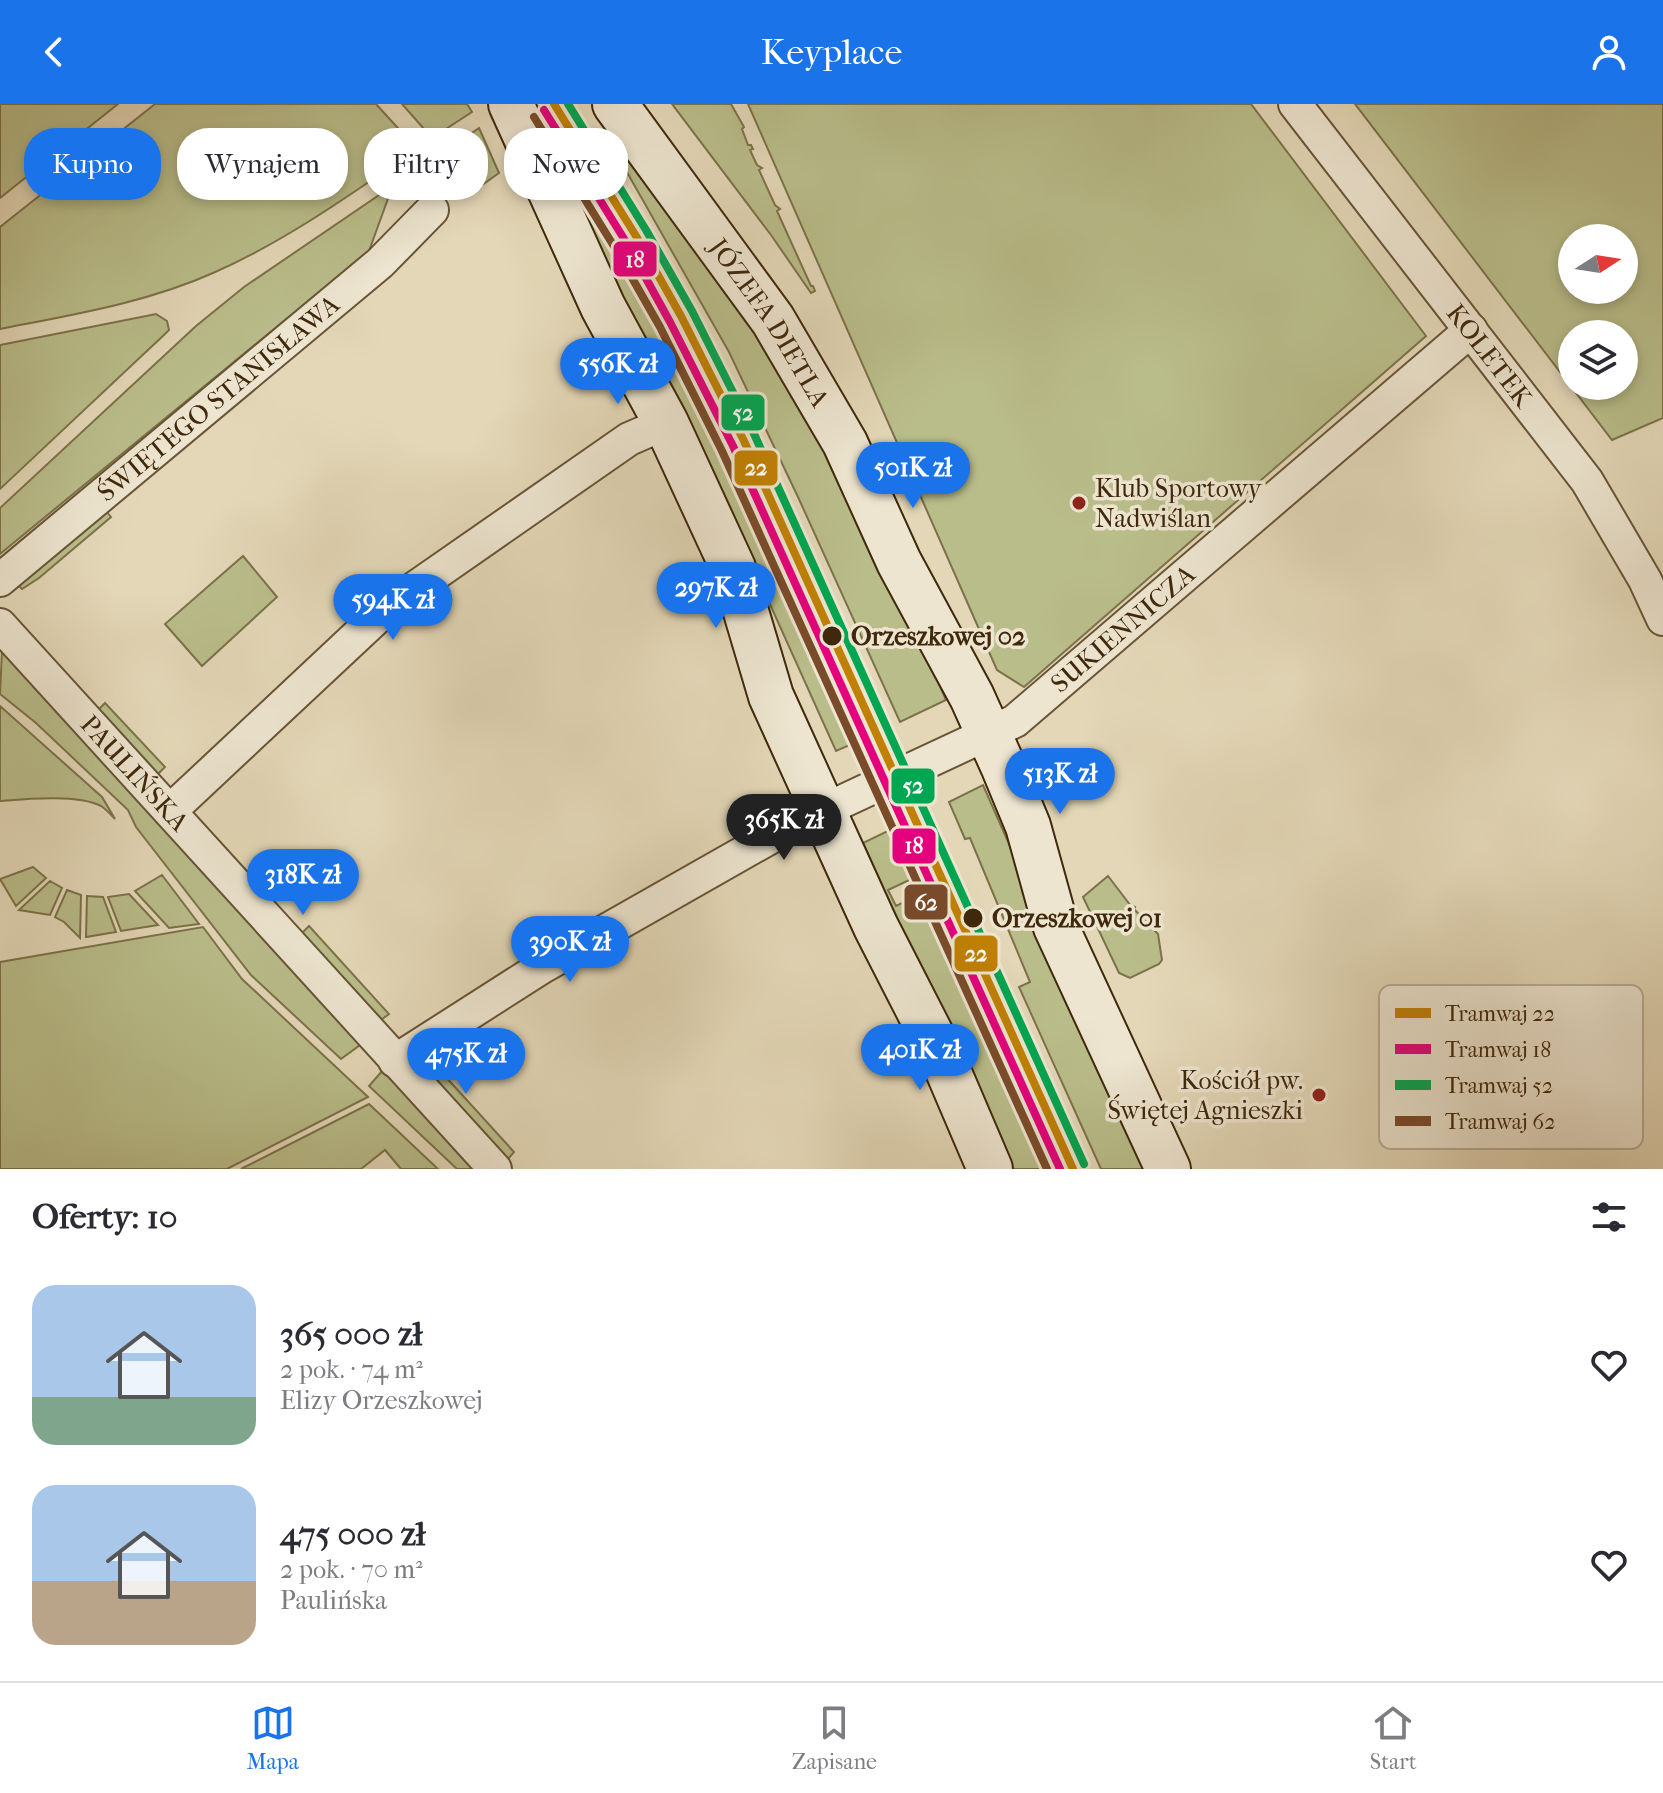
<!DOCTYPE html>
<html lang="pl">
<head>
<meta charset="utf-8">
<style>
  :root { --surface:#fff; --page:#f2f2f3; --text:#2b2b33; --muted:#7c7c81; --line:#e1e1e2; --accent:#1a73e8 }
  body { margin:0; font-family:"IM FELL French Canon",serif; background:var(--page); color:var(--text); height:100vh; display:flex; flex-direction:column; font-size:30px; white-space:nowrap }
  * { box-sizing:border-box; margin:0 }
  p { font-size:26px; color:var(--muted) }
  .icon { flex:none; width:44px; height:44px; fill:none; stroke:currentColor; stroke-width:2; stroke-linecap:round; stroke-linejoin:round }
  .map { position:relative; height:1065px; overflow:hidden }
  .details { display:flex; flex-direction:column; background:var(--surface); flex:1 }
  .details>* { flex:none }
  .top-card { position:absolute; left:24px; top:24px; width:800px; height:72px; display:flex; gap:16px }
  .needle { width:52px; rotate:78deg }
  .buttons { position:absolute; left:1558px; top:120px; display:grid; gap:16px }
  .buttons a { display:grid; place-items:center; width:80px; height:80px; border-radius:50%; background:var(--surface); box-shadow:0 4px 12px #0003; font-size:40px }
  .price { position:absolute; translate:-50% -68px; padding:0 18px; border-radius:28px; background:var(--accent); color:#fff; font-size:26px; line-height:52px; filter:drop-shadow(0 2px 4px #0008) }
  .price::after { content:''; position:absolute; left:50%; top:48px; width:24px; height:18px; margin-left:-12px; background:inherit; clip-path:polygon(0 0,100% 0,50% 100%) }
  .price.active { background:#222; color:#fff }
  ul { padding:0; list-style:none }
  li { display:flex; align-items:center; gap:24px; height:200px; padding:0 32px }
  li span { display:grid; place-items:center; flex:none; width:224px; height:160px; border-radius:24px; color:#555 }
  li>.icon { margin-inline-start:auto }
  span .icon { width:96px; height:96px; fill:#fffc; stroke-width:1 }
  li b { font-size:34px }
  h2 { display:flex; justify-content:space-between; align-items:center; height:96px; padding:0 32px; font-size:34px }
  .tag { padding:0 28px; border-radius:32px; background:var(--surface); box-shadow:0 4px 12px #0003; font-size:28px; line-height:72px }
  .tag.active { background:var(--accent); color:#fff }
  header { display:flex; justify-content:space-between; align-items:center; height:104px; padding:0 32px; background:var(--accent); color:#fff; font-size:36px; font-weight:600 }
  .menu { display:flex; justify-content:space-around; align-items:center; height:112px; border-top:2px solid var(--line); background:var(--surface); font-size:22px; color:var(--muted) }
  .menu a { display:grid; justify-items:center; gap:4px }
  .menu .active { color:var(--accent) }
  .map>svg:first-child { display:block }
  .green { fill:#b9bd8a; stroke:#7c724a; stroke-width:2; fill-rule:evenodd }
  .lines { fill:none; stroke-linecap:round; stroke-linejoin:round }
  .street-casing { stroke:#685436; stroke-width:36 }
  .secondary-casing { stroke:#3f280b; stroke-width:48 }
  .street { stroke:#ede5d0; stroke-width:32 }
  .secondary { stroke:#ede5d0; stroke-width:44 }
  .tram-1-casing { stroke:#ede5d0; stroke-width:14 }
  .tram-2-casing { stroke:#ede5d0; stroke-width:14 }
  .tram-3-casing { stroke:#ede5d0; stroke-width:14 }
  .tram-4-casing { stroke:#ede5d0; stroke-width:14 }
  .tram-1 { stroke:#c08003; stroke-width:8 }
  .tram-2 { stroke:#e5007d; stroke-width:8 }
  .tram-3 { stroke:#00a651; stroke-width:8 }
  .tram-4 { stroke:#7a4b2a; stroke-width:8 }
  .poi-dot { fill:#8f2418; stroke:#ede5d0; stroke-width:3 }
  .stop-dot { fill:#3f280b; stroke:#ede5d0; stroke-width:3 }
  .labels { text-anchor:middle; stroke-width:7; stroke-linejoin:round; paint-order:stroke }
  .street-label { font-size:26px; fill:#3f280b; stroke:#ede5d0 }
  .poi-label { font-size:26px; fill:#3f280b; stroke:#ede5d0; text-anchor:start }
  .stop-label { font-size:26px; font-weight:bold; fill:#3f280b; stroke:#ede5d0; text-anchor:start }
  .key { fill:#ede5d0; stroke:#b9ac95; stroke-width:2 }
  .key-label { font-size:22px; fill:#3f280b }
  .line-badge { stroke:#ede5d0; stroke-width:3 }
  .badge-label { font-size:22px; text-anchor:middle; font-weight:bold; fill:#fff }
</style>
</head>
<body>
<header><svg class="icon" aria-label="back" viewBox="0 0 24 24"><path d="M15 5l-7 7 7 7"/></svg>Keyplace<svg class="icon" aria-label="person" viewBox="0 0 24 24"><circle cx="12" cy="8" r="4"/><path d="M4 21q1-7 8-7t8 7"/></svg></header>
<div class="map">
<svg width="1663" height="1065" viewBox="0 0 1663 1065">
  <rect width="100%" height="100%" fill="#e3d7b7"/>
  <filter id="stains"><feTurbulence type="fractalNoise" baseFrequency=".0025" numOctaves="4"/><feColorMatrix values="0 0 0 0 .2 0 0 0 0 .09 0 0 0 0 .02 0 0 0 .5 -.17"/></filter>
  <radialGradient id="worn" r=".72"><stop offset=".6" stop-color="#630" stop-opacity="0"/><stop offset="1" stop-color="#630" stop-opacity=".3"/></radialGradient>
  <path class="green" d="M0,0h118l-118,94z
    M155,0h221l41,45c-66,45 -131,92 -204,124 -67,30 -142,42 -213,56v-102z
    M402,0h65l5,8 -40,26z
    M672,0h59l13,23 -2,2 6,16h3l2,4 -3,1 7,15 5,3 -3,2 16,35 5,4 -3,2 34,75h2l2,5 -4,2 -40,-58z
    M748,0h503l175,232 -402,351 -27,-17z
    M1355,0h308v314l-51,22zM1624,134v52h-52v-52zM1624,230v52h-52v-52z
    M479,24l20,45 -21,15 -30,-38z
    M617,27l117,154 152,276 60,139 -46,22 -102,-225 -69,-145 -122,-215z
    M579,52c77,129 145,260 209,396l-11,6 42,93 -2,2 42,88 -23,10 -148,-329 -65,-120 -61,-134z
    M388,85l2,4 -21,58 -369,303v-46l196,-182 48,-39z
    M156,210l11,7 2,9 -4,4 -165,155v-144z
    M107,408l4,5 -72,61 -17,11 -4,-4z
    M243,452l34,41 -75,69 -37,-42z
    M2,547l358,394 -19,14 -90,-84 -115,-148 -8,-17 -92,-87 -36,-29z
    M105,599l60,64 -7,7 -60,-64z
    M0,602l102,91 13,22c-4,-4 -9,-10 -14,-13 -23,-12 -76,-7 -101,-5z
    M983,681l169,384h-51l-82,-182 11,-5 -60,-144 -5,1 -16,-37z
    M898,722l22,49 -32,15 8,16 42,-20 127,283h-58l-144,-326z
    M33,763l13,11 -30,28 -16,-27z
    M162,771l37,49 -30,4 -34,-37z
    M1108,772l23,30 4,1 -1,2 24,25 4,26 -3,4 -29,14 -11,-5 -36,-76z
    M50,777l12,7 -12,27 -31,-5z
    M67,786l14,5 -1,43 -16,-16 -9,-5z
    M129,790l29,31 -37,6 -13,-34z
    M87,792l16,1 13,35 -30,5z
    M309,822l80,88 -8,6 -79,-87z
    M203,823l39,52 126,118 -141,72h-227v-207z
    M383,966l91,99h-17l-88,-83z
    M444,971l70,77 -6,7 -71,-78z
    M369,1000l69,65h-37l-16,-19 -24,19h-120z"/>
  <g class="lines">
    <g class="street-casing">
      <g id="street">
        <path id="s1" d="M1295,0l292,377 58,99 18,39"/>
        <path id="s2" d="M0,476l380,-317 52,-53"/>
        <path id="s3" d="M0,521l495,544"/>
        <path d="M170,707l219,-205 240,-167 37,-16"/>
        <path id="s4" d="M395,957l147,-94 250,-142 223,-104 456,-391"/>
      </g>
    </g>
    <g class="secondary-casing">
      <g id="secondary">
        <path d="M511,0l92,203 63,116 67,145 38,128 105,231 64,125 50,117"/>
        <path id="s5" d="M615,0l158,216 72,123 54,119 73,135 32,71 24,58 28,101 112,242"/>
      </g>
    </g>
    <use href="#street" class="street"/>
    <use href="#secondary" class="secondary"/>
    <g class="tram-1-casing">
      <path id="tram-1" d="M554,0l82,132 45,80 63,125 329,728"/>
    </g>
    <g class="tram-2-casing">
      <path id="tram-2" d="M544,6l82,132 44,80 63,124 327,723"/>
    </g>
    <g class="tram-3-casing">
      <path id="tram-3" d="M568,0l78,126 46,81 63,125 329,728"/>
    </g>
    <g class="tram-4-casing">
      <path id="tram-4" d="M534,13l81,131 45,79 62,124 325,718"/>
    </g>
    <use href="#tram-1" class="tram-1"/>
    <use href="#tram-2" class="tram-2"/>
    <use href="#tram-3" class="tram-3"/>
    <use href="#tram-4" class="tram-4"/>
  </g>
  <g class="poi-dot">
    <circle cx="1079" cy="399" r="8"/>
    <circle cx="1319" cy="991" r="8"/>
  </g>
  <g class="stop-dot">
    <circle cx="832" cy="532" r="11"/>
    <circle cx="973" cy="814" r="11"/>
  </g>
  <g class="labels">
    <g class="street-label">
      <text dy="9" stroke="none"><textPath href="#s5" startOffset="268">JÓZEFA DIETLA</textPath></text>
      <text dy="9" stroke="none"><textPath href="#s1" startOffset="318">KOLETEK</textPath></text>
      <text dy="9" stroke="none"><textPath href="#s2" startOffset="284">ŚWIĘTEGO STANISŁAWA</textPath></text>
      <text dy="9" stroke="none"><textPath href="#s4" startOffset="850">SUKIENNICZA</textPath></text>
      <text dy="9" stroke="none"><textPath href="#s3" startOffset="200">PAULIŃSKA</textPath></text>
    </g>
    <g class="poi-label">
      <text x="1095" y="393">Klub Sportowy<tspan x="1095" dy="30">Nadwiślan</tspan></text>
      <text x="1303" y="985" text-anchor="end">Kościół pw.<tspan x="1303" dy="30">Świętej Agnieszki</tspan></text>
    </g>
    <g class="stop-label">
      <text x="851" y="541">Orzeszkowej 02</text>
      <text x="992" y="823">Orzeszkowej 01</text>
    </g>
  </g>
  <rect x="1379" y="881" width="264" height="164" rx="12" class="key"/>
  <rect x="1395" y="904" width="36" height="10" fill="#c08003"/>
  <rect x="1395" y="940" width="36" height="10" fill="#e5007d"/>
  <rect x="1395" y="976" width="36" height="10" fill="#00a651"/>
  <rect x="1395" y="1012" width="36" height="10" fill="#7a4b2a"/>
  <g class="key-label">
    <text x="1445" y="917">Tramwaj 22</text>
    <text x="1445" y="953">Tramwaj 18</text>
    <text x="1445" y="989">Tramwaj 52</text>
    <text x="1445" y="1025">Tramwaj 62</text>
  </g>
  <g class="line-badge">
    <rect x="612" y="136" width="46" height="38" rx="8" fill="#e5007d"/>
    <rect x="720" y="289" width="46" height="39" rx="8" fill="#00a651"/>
    <rect x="733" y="345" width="46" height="38" rx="8" fill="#c08003"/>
    <rect x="890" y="663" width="46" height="38" rx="8" fill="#00a651"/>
    <rect x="891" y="723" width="46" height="38" rx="8" fill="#e5007d"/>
    <rect x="903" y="779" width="46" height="38" rx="8" fill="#7a4b2a"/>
    <rect x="953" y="830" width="46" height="39" rx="8" fill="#c08003"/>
  </g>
  <g class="badge-label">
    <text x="635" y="163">18</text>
    <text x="743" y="316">52</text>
    <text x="756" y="371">22</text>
    <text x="913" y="689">52</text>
    <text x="914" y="749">18</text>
    <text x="926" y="806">62</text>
    <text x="976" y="857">22</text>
  </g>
  <rect width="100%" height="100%" filter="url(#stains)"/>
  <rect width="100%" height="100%" fill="url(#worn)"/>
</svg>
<div class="buttons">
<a><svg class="needle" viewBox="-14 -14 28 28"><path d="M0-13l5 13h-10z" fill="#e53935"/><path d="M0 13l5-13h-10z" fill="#7c7c81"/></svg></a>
<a><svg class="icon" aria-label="layers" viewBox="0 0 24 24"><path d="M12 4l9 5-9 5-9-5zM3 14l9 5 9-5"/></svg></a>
</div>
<b class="price" style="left:618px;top:302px">556K zł</b>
<b class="price" style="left:913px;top:406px">501K zł</b>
<b class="price" style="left:716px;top:526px">297K zł</b>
<b class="price" style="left:393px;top:538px">594K zł</b>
<b class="price" style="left:1060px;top:712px">513K zł</b>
<b class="price active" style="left:784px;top:758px">365K zł</b>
<b class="price" style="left:303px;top:813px">318K zł</b>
<b class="price" style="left:570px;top:880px">390K zł</b>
<b class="price" style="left:920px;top:988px">401K zł</b>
<b class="price" style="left:466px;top:992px">475K zł</b>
<div class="top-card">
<a class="tag active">Kupno</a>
<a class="tag">Wynajem</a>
<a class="tag">Filtry</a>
<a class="tag">Nowe</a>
</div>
</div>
<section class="details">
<h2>Oferty: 10<svg class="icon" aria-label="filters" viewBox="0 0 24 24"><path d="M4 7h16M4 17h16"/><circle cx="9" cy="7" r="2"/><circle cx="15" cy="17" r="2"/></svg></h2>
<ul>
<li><span style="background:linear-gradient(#a9c7e8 70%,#7fa58c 0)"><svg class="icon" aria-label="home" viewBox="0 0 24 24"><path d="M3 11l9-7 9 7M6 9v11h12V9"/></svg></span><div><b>365 000 zł</b><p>2 pok. · 74 m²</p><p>Elizy Orzeszkowej</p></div><svg class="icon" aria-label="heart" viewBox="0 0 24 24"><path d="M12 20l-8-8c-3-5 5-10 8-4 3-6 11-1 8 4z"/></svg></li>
<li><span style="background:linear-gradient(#a9c7e8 60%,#b9a48a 0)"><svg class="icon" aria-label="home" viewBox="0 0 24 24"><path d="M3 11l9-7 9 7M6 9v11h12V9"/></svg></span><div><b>475 000 zł</b><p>2 pok. · 70 m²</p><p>Paulińska</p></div><svg class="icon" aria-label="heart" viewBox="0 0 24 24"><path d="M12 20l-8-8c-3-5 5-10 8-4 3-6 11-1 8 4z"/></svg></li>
</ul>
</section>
<nav class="menu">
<a class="active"><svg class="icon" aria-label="map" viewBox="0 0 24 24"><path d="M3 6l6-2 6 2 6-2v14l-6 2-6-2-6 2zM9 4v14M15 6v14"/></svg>Mapa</a>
<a><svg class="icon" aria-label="saved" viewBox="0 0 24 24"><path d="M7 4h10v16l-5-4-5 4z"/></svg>Zapisane</a>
<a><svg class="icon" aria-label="home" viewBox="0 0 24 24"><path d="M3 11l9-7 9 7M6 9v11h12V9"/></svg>Start</a>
</nav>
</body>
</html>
